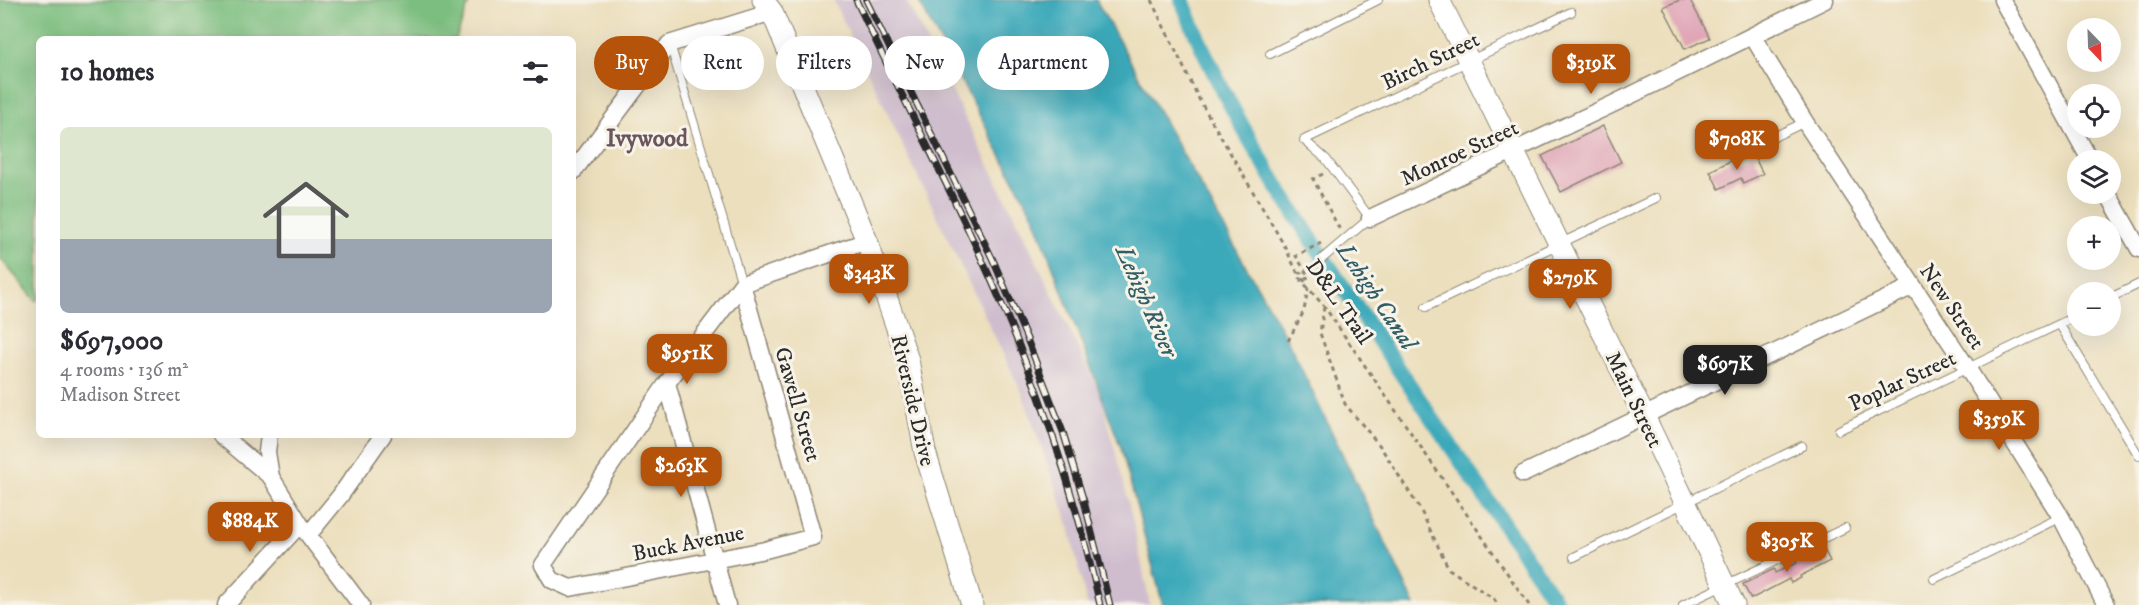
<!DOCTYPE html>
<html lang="en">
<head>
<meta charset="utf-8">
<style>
  :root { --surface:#fff; --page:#f2f2f3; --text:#2b2b33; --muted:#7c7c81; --accent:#b45309 }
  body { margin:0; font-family:"IM FELL DW Pica",serif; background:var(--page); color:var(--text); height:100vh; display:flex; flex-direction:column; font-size:22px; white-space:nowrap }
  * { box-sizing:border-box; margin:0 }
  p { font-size:20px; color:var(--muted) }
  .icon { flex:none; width:33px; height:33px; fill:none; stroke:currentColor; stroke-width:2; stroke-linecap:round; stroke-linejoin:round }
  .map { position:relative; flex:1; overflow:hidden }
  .sheet { position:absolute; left:36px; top:36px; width:540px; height:402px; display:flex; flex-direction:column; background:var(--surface); border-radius:9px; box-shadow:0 6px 24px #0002 }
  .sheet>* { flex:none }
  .top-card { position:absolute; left:594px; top:36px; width:570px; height:54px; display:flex; gap:12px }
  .needle { width:39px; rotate:157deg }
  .buttons { position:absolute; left:2067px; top:18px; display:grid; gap:12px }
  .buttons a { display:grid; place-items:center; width:54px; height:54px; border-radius:50%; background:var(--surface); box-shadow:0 6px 24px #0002; font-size:30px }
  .price { position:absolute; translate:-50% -51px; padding:0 14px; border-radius:12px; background:var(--accent); color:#fff; font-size:20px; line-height:39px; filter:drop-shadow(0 2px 3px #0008) }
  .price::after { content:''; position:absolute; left:50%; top:36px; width:18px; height:14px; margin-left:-9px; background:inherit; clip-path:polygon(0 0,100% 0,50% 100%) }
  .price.current { background:#222; color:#fff }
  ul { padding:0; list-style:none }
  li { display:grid; align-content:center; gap:12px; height:318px; padding:0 24px }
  li span { display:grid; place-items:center; height:186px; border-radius:9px; color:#555 }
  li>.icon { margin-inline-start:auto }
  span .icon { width:108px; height:108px; fill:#fffc; stroke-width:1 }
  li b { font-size:26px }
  h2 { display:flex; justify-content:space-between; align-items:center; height:72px; padding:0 24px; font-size:26px }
  .tag { padding:0 21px; border-radius:27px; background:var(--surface); box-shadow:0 6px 24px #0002; font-size:21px; line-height:54px }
  .tag.current { background:var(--accent); color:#fff }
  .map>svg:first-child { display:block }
  .industrial { fill:#cfbdce }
  .forest { fill:#7cbe7f; stroke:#547455; stroke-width:1.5 }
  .water { fill:#3ba9ba; stroke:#336a72; stroke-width:1.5 }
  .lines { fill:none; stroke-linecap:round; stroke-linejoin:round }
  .canal { stroke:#3ba9ba; stroke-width:16 }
  .building { fill:#e0a6b7 }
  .service-casing { stroke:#8c8574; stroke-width:10 }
  .minor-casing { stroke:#8c8574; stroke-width:19 }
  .tertiary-casing { stroke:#8c8574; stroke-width:23 }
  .path { stroke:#8c8574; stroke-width:3; stroke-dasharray:4.5 4.5; stroke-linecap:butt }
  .service { stroke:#fff; stroke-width:8 }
  .minor { stroke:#fff; stroke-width:16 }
  .tertiary { stroke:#fff; stroke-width:21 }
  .rail-casing { stroke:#2b2b2b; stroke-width:7 }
  .rail { stroke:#f7f3e8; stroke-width:4.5; stroke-dasharray:14; stroke-linecap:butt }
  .labels { text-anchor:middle; stroke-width:6; stroke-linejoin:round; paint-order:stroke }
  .street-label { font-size:22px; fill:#2b2b2b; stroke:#f7f3e8 }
  .neighbourhood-label { font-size:24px; font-weight:bold; fill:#6a565c; stroke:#f7f3e8 }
  .water-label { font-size:24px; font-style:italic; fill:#315d64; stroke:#f7f3e8 }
</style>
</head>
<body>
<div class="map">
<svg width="2139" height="605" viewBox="0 0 2139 605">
  <rect width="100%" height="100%" fill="#f7f3e8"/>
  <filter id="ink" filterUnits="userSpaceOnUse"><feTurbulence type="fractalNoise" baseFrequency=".0167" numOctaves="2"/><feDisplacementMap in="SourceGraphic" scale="12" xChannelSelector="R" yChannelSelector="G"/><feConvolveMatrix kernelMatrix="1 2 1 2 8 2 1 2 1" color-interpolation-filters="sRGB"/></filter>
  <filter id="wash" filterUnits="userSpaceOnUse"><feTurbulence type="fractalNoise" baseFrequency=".008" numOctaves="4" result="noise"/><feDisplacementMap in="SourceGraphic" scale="24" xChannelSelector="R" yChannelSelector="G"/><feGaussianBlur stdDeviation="1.35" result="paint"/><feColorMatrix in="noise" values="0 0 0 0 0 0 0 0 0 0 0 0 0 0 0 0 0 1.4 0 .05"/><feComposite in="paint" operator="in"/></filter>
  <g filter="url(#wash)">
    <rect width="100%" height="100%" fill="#ecdfbd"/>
    <path class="industrial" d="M833,0h73l117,233 79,165 31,123 17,84h-63l-19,-83 -46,-129z"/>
    <path class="forest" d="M0,0h470l-14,39h-417v259l-3,3 -36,-43z"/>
    <path class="water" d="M918,0h178l192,341 127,264h-252l-42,-157 -86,-229z"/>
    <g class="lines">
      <path class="canal" d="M1182,0c46,118 119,226 190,330 62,92 125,183 186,275"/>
    </g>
    <g id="blocks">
      <path class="building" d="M1680,0h10l20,38 -25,11 -22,-42z
        M1603,126l18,36 -60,30 -19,-36z
        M1753,154l10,20 -20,9 -2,-5 -22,11 -9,-18 24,-12 6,1z
        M1822,546l8,15 -30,15 1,2 -10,5 -2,-4 -38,20 -8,-15 31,-15 1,4 22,-10 -2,-4z"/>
    </g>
  </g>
  <g filter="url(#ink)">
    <use href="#blocks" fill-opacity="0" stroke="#8c8574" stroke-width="1.5"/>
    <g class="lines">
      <g class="service-casing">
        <path id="service" d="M670,44l72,240
          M1270,54l108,-54
          M1738,154l67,-32
          M1323,258l47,-40 -44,-59 -22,-19 267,-128
          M2110,298l29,-14
          M1426,307l230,-109
          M2060,325l79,131
          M1839,430l239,-115
          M1574,557l228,-111
          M1934,579l127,-62
          M1683,605l162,-77"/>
      </g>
      <g class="minor-casing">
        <path id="minor" d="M2002,0l88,160
          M1753,37l52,85 163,247 93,148 45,88
          M573,172l96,-128 103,-32
          M2108,194l31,55
          M1370,218l243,-114 212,-104
          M742,284l71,253 -48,13 -195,38 -18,-8 -9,-15 124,-182 75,-99 125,-43
          M667,383l60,222
          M221,435l50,42 29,47 61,81
          M269,435l-2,17 4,25
          M1523,474l390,-188
          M309,534l31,-38 43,-61
          M226,605l74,-81"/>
      </g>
      <g class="tertiary-casing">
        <path id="tertiary" d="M763,0l9,12 95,229 41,119 17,92 47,153
          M1439,0l205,416 90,189"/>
      </g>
      <path class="path" d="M1151,0l49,101 84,144 17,35 23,26 205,299
        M1323,174l-10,5 27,51
        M1305,282l-5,-10 6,6 3,-1 -13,-21 25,-13
        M1324,307l-4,26 25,71 35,42 40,63 29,60 45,30 4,6
        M1288,341l16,-30 4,-23"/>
      <use href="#service" class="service"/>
      <use href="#minor" class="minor"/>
      <use href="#tertiary" class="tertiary"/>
      <g class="rail-casing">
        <path id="rail" d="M856,0c56,119 120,235 168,358 32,80 57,163 76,247
          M866,0l127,260 34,79 36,93 22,73 25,100"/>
      </g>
      <use href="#rail" class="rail"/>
    </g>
  </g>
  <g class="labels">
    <g class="street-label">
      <text transform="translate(1430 60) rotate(-26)" y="8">Birch Street</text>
      <text transform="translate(1459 152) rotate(-25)" y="8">Monroe Street</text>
      <text transform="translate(1340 301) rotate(55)" y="8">D&amp;L Trail</text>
      <text transform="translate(1953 306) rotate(56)" y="8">New Street</text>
      <text transform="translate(1902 380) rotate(-25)" y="8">Poplar Street</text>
      <text transform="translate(1635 399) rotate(64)" y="8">Main Street</text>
      <text transform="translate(914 400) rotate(77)" y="8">Riverside Drive</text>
      <text transform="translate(799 404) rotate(74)" y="8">Gawell Street</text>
      <text transform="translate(688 542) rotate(-11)" y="8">Buck Avenue</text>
    </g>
    <g class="neighbourhood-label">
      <text x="647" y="146">Ivywood</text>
    </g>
    <g class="water-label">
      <text transform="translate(1377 296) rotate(56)" y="8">Lehigh Canal</text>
      <text transform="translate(1147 301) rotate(66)" y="8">Lehigh River</text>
    </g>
  </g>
</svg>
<div class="buttons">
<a><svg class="needle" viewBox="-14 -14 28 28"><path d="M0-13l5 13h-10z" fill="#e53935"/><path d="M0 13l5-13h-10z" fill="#7c7c81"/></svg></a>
<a><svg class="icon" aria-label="locate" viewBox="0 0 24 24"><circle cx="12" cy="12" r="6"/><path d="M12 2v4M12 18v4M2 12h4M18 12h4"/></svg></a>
<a><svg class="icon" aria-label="layers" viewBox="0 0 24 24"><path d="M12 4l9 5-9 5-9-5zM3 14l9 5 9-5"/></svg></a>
<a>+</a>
<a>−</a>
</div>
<b class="price" style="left:1591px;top:95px">$319K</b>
<b class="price" style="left:1737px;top:171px">$708K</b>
<b class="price" style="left:869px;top:305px">$343K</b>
<b class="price" style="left:1570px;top:310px">$279K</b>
<b class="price" style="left:687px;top:385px">$951K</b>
<b class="price current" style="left:1725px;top:396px">$697K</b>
<b class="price" style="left:1999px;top:451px">$359K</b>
<b class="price" style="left:681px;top:498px">$263K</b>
<b class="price" style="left:250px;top:553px">$884K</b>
<b class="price" style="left:1787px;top:573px">$305K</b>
<div class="top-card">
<a class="tag current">Buy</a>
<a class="tag">Rent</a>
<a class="tag">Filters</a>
<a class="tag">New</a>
<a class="tag">Apartment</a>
</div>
<section class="sheet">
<h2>10 homes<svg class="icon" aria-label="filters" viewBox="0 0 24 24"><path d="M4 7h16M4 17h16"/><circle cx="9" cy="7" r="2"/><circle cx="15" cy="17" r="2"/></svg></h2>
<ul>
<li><span style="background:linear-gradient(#dfe7d0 60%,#9aa5b1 0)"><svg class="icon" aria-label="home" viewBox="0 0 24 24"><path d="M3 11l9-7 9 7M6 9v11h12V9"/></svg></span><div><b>$697,000</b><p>4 rooms · 136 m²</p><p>Madison Street</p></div></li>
</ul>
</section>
</div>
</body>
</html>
